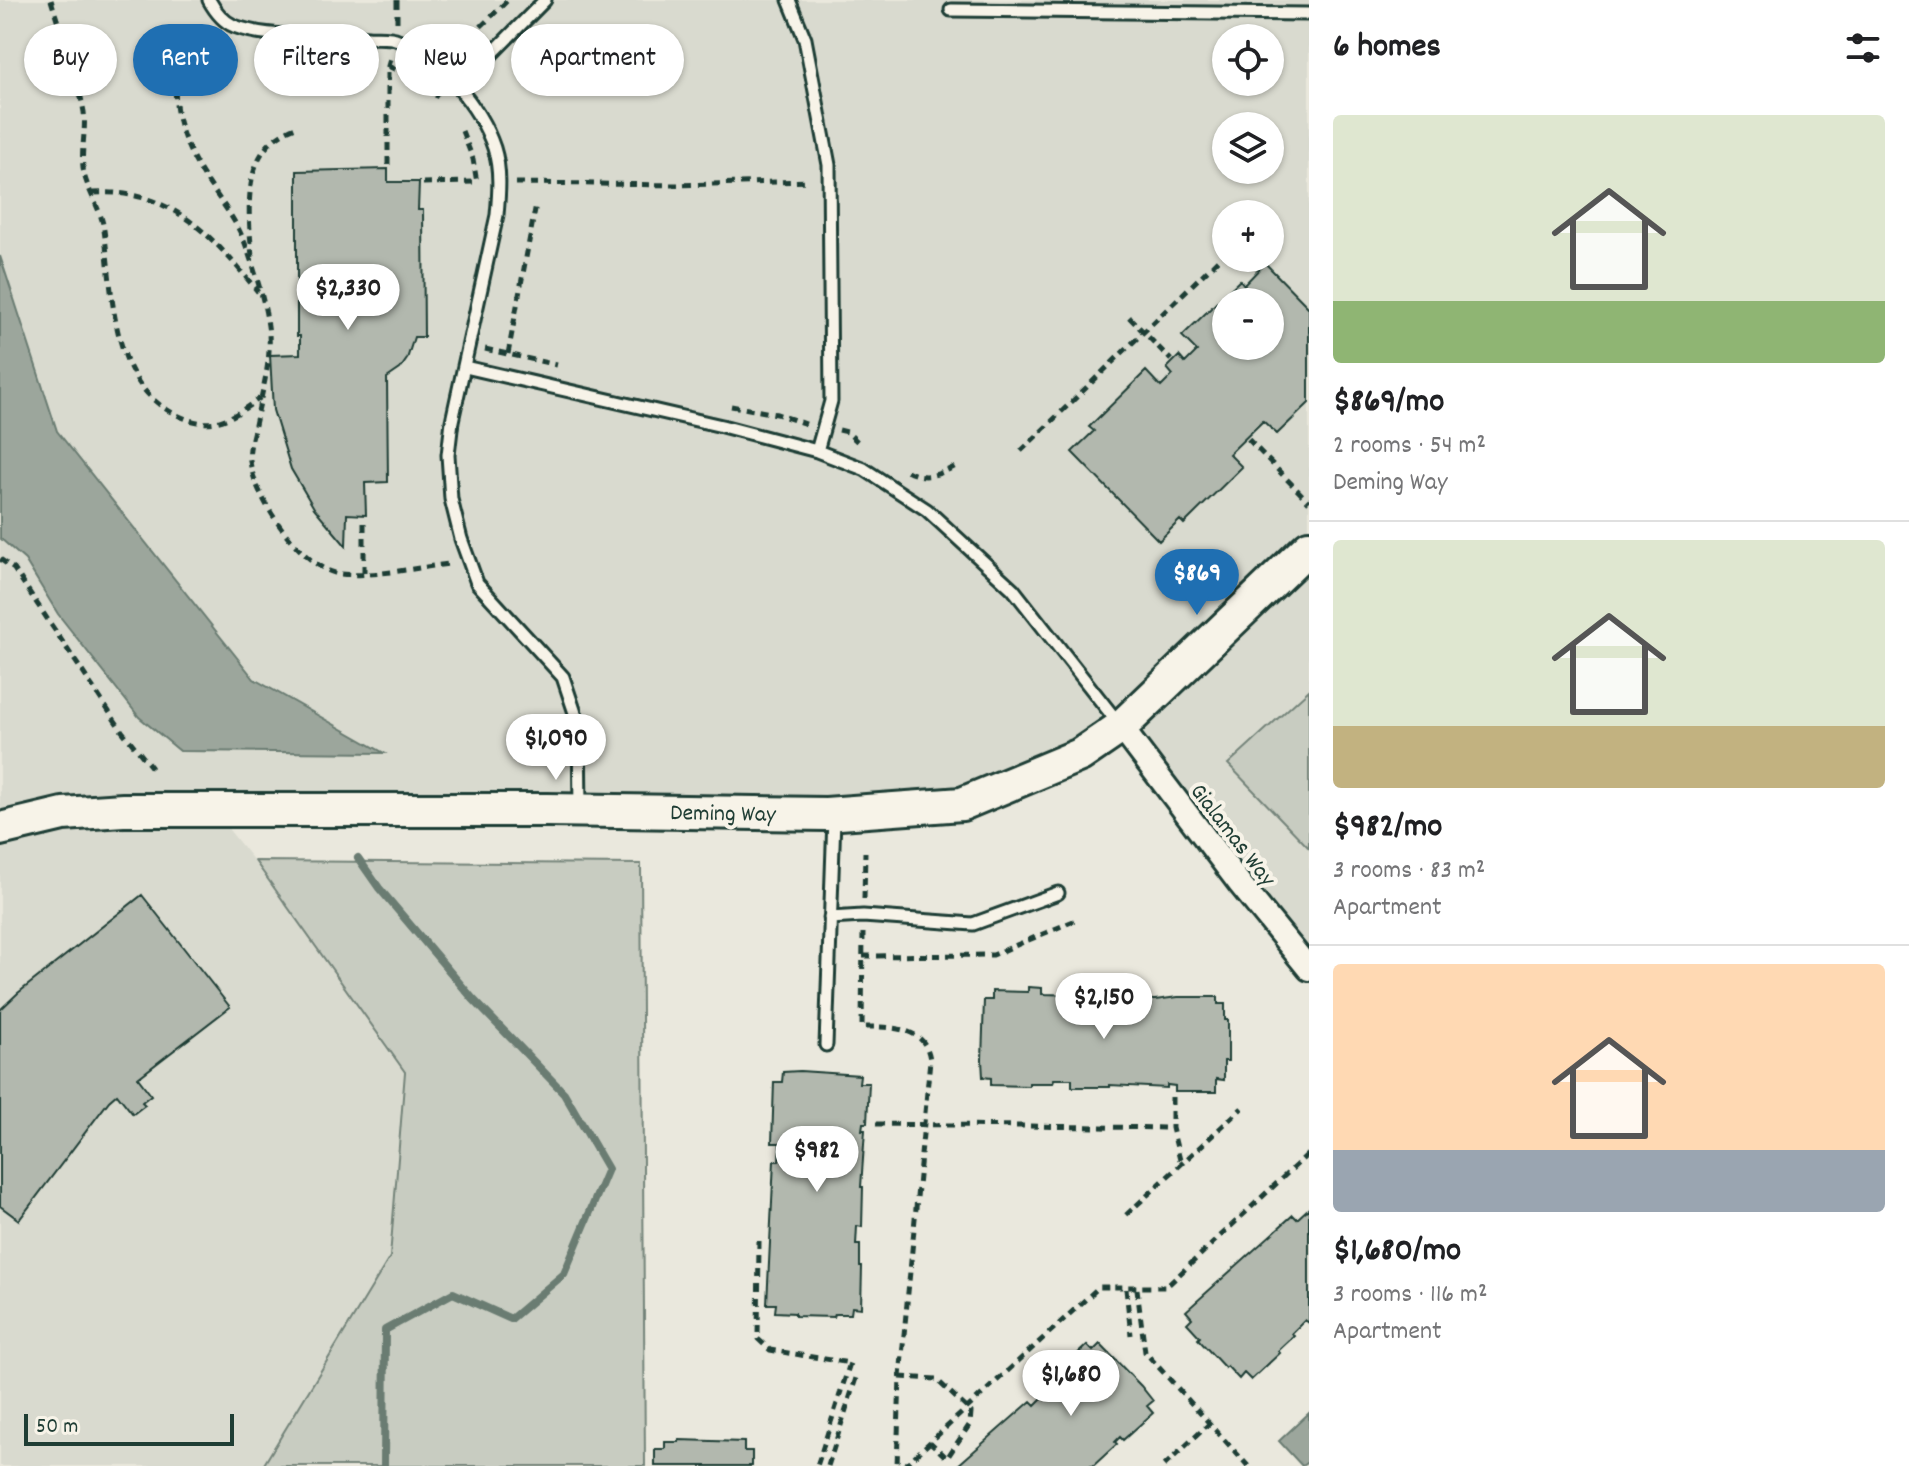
<!DOCTYPE html>
<html lang="en">
<head>
<meta charset="utf-8">
<style>
  :root { --surface:#fff; --page:#f2f2f2; --text:#202124; --muted:#757577; --line:#e0e0e0; --accent:#1f6fb2 }
  body { margin:0; font-family:Dekko,sans-serif; background:var(--page); color:var(--text); height:100vh; display:flex; flex-direction:column; font-size:30px; white-space:nowrap }
  * { box-sizing:border-box; margin:0 }
  p { font-size:26px; color:var(--muted) }
  .icon { flex:none; width:44px; height:44px; fill:none; stroke:currentColor; stroke-width:2; stroke-linecap:round; stroke-linejoin:round }
  .map { position:relative; flex:1; overflow:hidden }
  .sheet { display:flex; flex-direction:column; background:var(--surface); width:600px }
  .sheet>* { flex:none }
  .hud { position:absolute; left:24px; top:24px; width:760px; height:72px; display:flex; gap:16px }
  .fabs { position:absolute; left:1212px; top:24px; display:grid; gap:16px }
  .fabs a { display:grid; place-items:center; width:72px; height:72px; border-radius:50%; background:var(--surface); box-shadow:0 2px 6px #0004; font-size:40px }
  .scale { position:absolute; left:24px; bottom:20px; width:210px; box-sizing:border-box; padding-left:8px; border:4px solid #1f3d34; border-top:0; font-size:22px; line-height:28px; white-space:nowrap; color:#1f3d34; -webkit-text-stroke:6px #f7f3e8; paint-order:stroke }
  .price { position:absolute; translate:-50% -68px; padding:0 18px; border-radius:28px; background:#fff; color:#222; font-size:26px; line-height:52px; filter:drop-shadow(0 2px 4px #0008) }
  .price::after { content:''; position:absolute; left:50%; top:48px; width:24px; height:18px; margin-left:-12px; background:inherit; clip-path:polygon(0 0,100% 0,50% 100%) }
  .price.selected { background:var(--accent); color:#fff }
  ul { padding:0; list-style:none }
  li { display:grid; align-content:center; gap:16px; height:424px; padding:0 24px }
  li+li { border-top:2px solid var(--line) }
  li span { display:grid; place-items:center; height:248px; border-radius:8px; color:#555 }
  li>.icon { margin-inline-start:auto }
  span .icon { width:144px; height:144px; fill:#fffc; stroke-width:1 }
  li b { font-size:34px }
  h2 { display:flex; justify-content:space-between; align-items:center; height:96px; padding:0 24px; font-size:34px }
  .tag { padding:0 28px; border-radius:36px; background:var(--surface); box-shadow:0 2px 6px #0004; font-size:28px; line-height:72px }
  .tag.selected { background:var(--accent); color:#fff }
  main { display:flex; flex:1; min-height:0 }
  .map>svg:first-child { display:block }
  .built { fill:#d9dacf; fill-rule:evenodd }
  .green { fill:#c8ccc1; stroke:#74847a; stroke-width:2 }
  .water { fill:#9ca69c; stroke:#6a7c72; stroke-width:2 }
  .lines { fill:none; stroke-linecap:round; stroke-linejoin:round }
  .stream { stroke:#6a7c72; stroke-width:8 }
  .building { fill:#b2b8ae; stroke:#1f3d34; stroke-width:2; fill-rule:evenodd }
  .lane-casing { stroke:#1f3d34; stroke-width:17 }
  .street-casing { stroke:#1f3d34; stroke-width:28 }
  .secondary-casing { stroke:#1f3d34; stroke-width:38 }
  .path { stroke:#1f3d34; stroke-width:5; stroke-dasharray:8 6; stroke-linecap:butt }
  .lane { stroke:#f7f3e8; stroke-width:11 }
  .street { stroke:#f7f3e8; stroke-width:22 }
  .secondary { stroke:#f7f3e8; stroke-width:32 }
  .labels { text-anchor:middle; stroke-width:8; stroke-linejoin:round; paint-order:stroke }
  .street-label { font-size:24px; fill:#1f3d34; stroke:#f7f3e8 }
</style>
</head>
<body>
<main>
<div class="map">
<svg width="1309" height="1466" viewBox="0 0 1309 1466">
  <rect width="100%" height="100%" fill="#eae8dd"/>
  <filter id="ink" filterUnits="userSpaceOnUse"><feTurbulence type="fractalNoise" baseFrequency=".0125" numOctaves="2"/><feDisplacementMap in="SourceGraphic" scale="16" xChannelSelector="R" yChannelSelector="G"/><feConvolveMatrix kernelMatrix="1 2 1 2 8 2 1 2 1" color-interpolation-filters="sRGB"/></filter>
  <g filter="url(#ink)">
    <path class="built" d="M0,0h1309v969l-188,-241 -159,76 -748,7 40,50 151,211 -15,185 -127,209h-263zM1226,38h44v44h-44zM1226,126h44v44h-44zM1226,214h44v44h-44zM1226,302h44v44h-44z"/>
    <path class="green" d="M1309,690v158l-81,-84z
      M255,861l386,3 4,602h-382l127,-209 15,-185z"/>
    <path class="water" d="M0,256l57,175 197,248 130,74 -204,-2 -41,-34 -81,-103 -33,-54 -25,-22z
      M1309,1413v48l-7,5 -23,-25z"/>
    <g class="lines">
      <path class="stream" d="M358,858l21,30 94,111 91,94 44,76 -44,105 -53,45 -58,-26 -68,37 -1,136"/>
    </g>
    <path class="building" d="M388,169v13h31l-1,28h5l1,127h-10l-7,22 -7,10 -13,9 1,104 -23,1 1,32 -19,-1 -1,32 -32,-38 -23,-39 -18,-59 -3,-55 30,-1v-18h-3v-165z
      M1265,263l44,45v95l-32,31 -14,-13 -34,33 13,13 -58,57 -4,-4 -21,21 -87,-89 22,-21 -5,-4 57,-56 15,16 12,-12 -6,-7 12,-12 6,7 12,-12 -15,-15 58,-56 4,5zM1226,302h44v44h-44z
      M142,895l88,112 -92,71 13,17 -9,7 3,3 -12,9 -16,-20 -8,7 -90,119 -19,-14v-196l18,-17z
      M1028,987l14,1v6l37,1v2l58,-2v5h18l23,-3h40v7h7v16h3v41h-4v19l-8,-1v13h-41v-6l-8,-1v3l-57,-3v2h-38v-8h-18l-1,4h-24v3l-38,-1v-7l-8,-1 -1,-17 2,-60h8v-9l36,1z
      M800,1071l60,4 -1,8h10l-2,40h-4l-1,7h3l-4,57h2l-1,40 -5,-1 -1,19h4v22h2l-1,41 -9,-1 -1,7h-16l-1,3 -39,-1v-3l-20,-1 1,-8h-9l7,-143h5l1,-18h-8l2,-61h8l1,-10z
      M1309,1208v115l-4,-3 -13,13 2,3 -16,15 2,2 -29,27 -7,-7 -5,6 -12,-13 -2,2 -27,-29 2,-2 -13,-14 5,-5 -6,-7 107,-96 4,4z
      M1100,1344l41,42 12,15 -6,5 6,7 -30,27 -3,-3 -5,5 2,2 -24,22h-136l74,-65 4,4 12,-12 -5,-6 45,-42 6,6z
      M679,1440l65,2v9h8v15h-97v-17h10v-7h14z"/>
    <g class="lines">
      <g class="lane-casing">
        <path id="lane" d="M209,0c6,11 13,21 25,26 41,15 91,7 134,11 9,1 22,-1 30,3 41,18 82,66 96,108 7,22 5,45 3,67l-45,206 -4,34 3,44 10,40 16,44 86,94 16,48 1,85
          M789,0l16,39 24,126 2,236 -14,50
          M951,10l358,4
          M459,87l86,-87
          M465,367l257,59 95,25 47,18 63,41 86,79 106,135
          M830,918l33,-2 110,8 85,-31
          M826,1045l8,-227"/>
      </g>
      <g class="street-casing">
        <path id="street" d="M1121,727l119,157 69,85"/>
      </g>
      <g class="secondary-casing">
        <path id="secondary" d="M0,829l63,-15 60,-4h424l279,4 136,-10 118,-49 41,-28 188,-180"/>
      </g>
      <path class="path" d="M51,0c11,37 26,74 33,112 2,19 -3,37 -1,55 1,17 16,39 20,57 11,64 4,159 74,191 36,17 53,4 83,-17
        M397,0v23
        M210,33c-8,6 -17,11 -23,20 -22,33 -9,78 9,110 16,29 39,52 50,83 10,28 20,59 23,88 2,31 -8,61 -14,91 -2,11 -7,24 -5,36 4,35 49,103 85,112 29,6 84,-6 115,-9
        M451,56l57,-56
        M388,66l21,10 29,21
        M462,131l11,28 4,24
        M388,165v-99l3,-10
        M423,183l55,-1
        M516,183l162,2 131,-4
        M93,193c78,-5 120,43 165,99
        M252,257c-4,-50 -12,-112 47,-131
        M1129,317l42,43
        M485,349l72,16
        M508,354l28,-150
        M731,406l46,8 29,10
        M839,430l8,2 13,12
        M1248,439l61,63
        M1021,451l205,-199
        M907,471c18,10 34,3 51,-6
        M0,559l14,10 108,162 30,37
        M364,573v-52
        M864,899l1,-47
        M863,933l-1,94c26,0 64,-2 68,33l-30,317 -3,89
        M863,956l130,-1 83,-35
        M1172,1097v31l9,36
        M876,1124l296,4
        M1126,1215l116,-107
        M759,1241l-1,98 12,11 80,13 -33,103
        M1126,1289l5,46
        M1137,1289l8,63 103,114
        M900,1377l36,2 35,33 -1,12 -23,34 -17,-16
        M828,1466l29,-91
        M904,1466l195,-179h67l143,-134
        M1164,1466l45,-42"/>
      <use href="#lane" class="lane"/>
      <use href="#street" class="street"/>
      <use href="#secondary" class="secondary"/>
    </g>
  </g>
  <g class="labels">
    <g class="street-label">
      <text transform="translate(723 812) rotate(1)" y="8">Deming Way</text>
      <text transform="translate(1234 834) rotate(52)" y="8">Gialamas Way</text>
    </g>
  </g>
</svg>
<div class="fabs">
<a><svg class="icon" aria-label="locate" viewBox="0 0 24 24"><circle cx="12" cy="12" r="6"/><path d="M12 2v4M12 18v4M2 12h4M18 12h4"/></svg></a>
<a><svg class="icon" aria-label="layers" viewBox="0 0 24 24"><path d="M12 4l9 5-9 5-9-5zM3 14l9 5 9-5"/></svg></a>
<a>+</a>
<a>−</a>
</div>
<div class="scale">50 m</div>
<b class="price" style="left:348px;top:332px">$2,330</b>
<b class="price selected" style="left:1197px;top:617px">$869</b>
<b class="price" style="left:556px;top:782px">$1,090</b>
<b class="price" style="left:1104px;top:1041px">$2,150</b>
<b class="price" style="left:817px;top:1194px">$982</b>
<b class="price" style="left:1071px;top:1418px">$1,680</b>
<div class="hud">
<a class="tag">Buy</a>
<a class="tag selected">Rent</a>
<a class="tag">Filters</a>
<a class="tag">New</a>
<a class="tag">Apartment</a>
</div>
</div>
<section class="sheet">
<h2>6 homes<svg class="icon" aria-label="filters" viewBox="0 0 24 24"><path d="M4 7h16M4 17h16"/><circle cx="9" cy="7" r="2"/><circle cx="15" cy="17" r="2"/></svg></h2>
<ul>
<li><span style="background:linear-gradient(#dfe7d0 75%,#8fb573 0)"><svg class="icon" aria-label="home" viewBox="0 0 24 24"><path d="M3 11l9-7 9 7M6 9v11h12V9"/></svg></span><div><b>$869/mo</b><p>2 rooms · 54 m²</p><p>Deming Way</p></div></li>
<li><span style="background:linear-gradient(#dfe7d0 75%,#c2b280 0)"><svg class="icon" aria-label="home" viewBox="0 0 24 24"><path d="M3 11l9-7 9 7M6 9v11h12V9"/></svg></span><div><b>$982/mo</b><p>3 rooms · 83 m²</p><p>Apartment</p></div></li>
<li><span style="background:linear-gradient(#ffd9b3 75%,#9aa5b1 0)"><svg class="icon" aria-label="home" viewBox="0 0 24 24"><path d="M3 11l9-7 9 7M6 9v11h12V9"/></svg></span><div><b>$1,680/mo</b><p>3 rooms · 116 m²</p><p>Apartment</p></div></li>
</ul>
</section>
</main>
</body>
</html>
